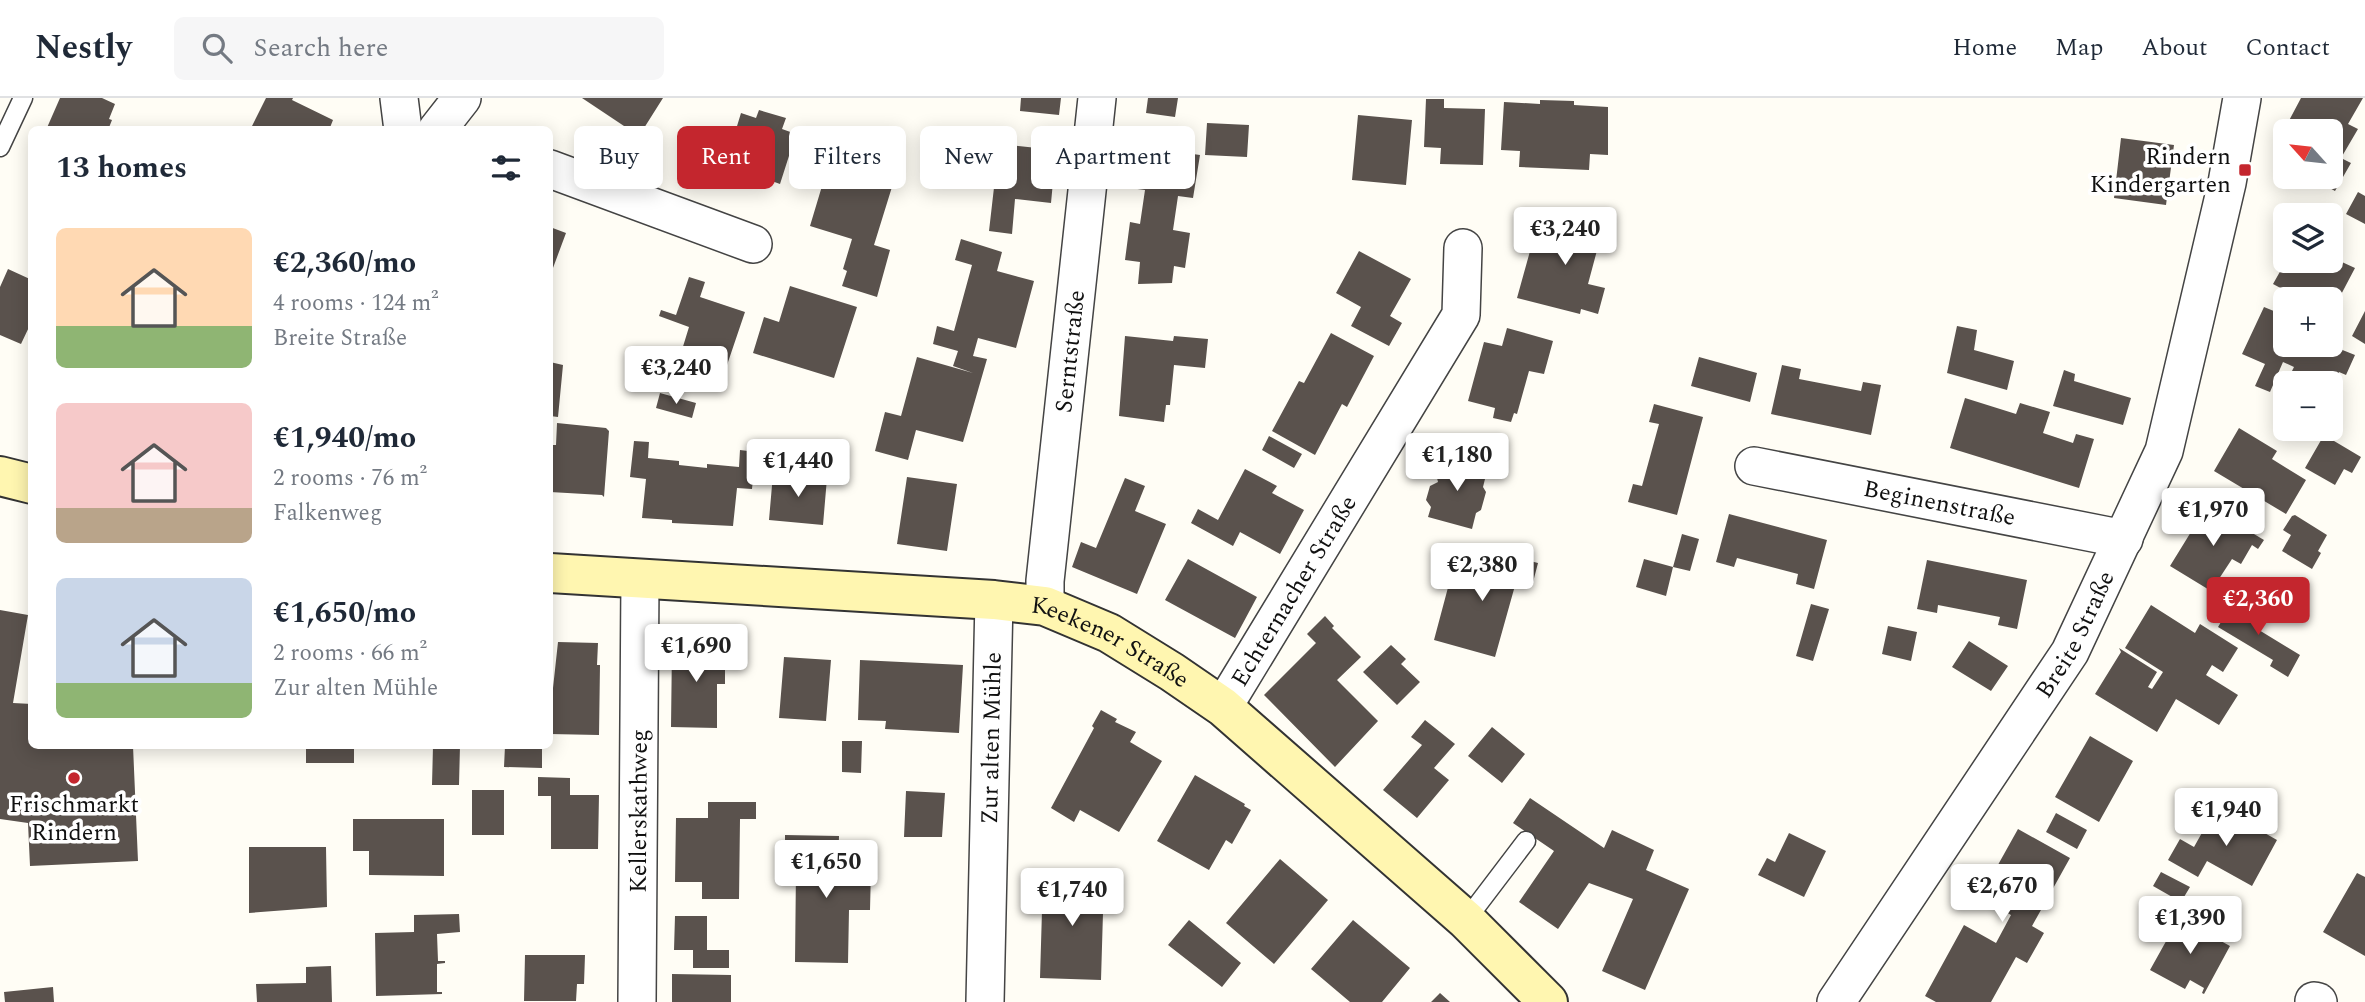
<!DOCTYPE html>
<html lang="en">
<head>
<meta charset="utf-8">
<style>
  :root { --surface:#fff; --page:#f6f6f7; --text:#1f2937; --muted:#747a83; --line:#e0e1e3; --accent:#c4262e }
  body { margin:0; font-family:Spectral,serif; background:var(--page); color:var(--text); height:100vh; display:flex; flex-direction:column; font-size:26px; white-space:nowrap }
  * { box-sizing:border-box; margin:0 }
  p { font-size:23px; color:var(--muted) }
  .icon { flex:none; width:38px; height:38px; fill:none; stroke:currentColor; stroke-width:2; stroke-linecap:round; stroke-linejoin:round }
  .map { position:relative; flex:1; overflow:hidden }
  .drawer { position:absolute; left:28px; top:28px; width:525px; height:623px; display:flex; flex-direction:column; background:var(--surface); border-radius:10px; box-shadow:0 4px 18px #0003 }
  .drawer>* { flex:none }
  .banner { position:absolute; left:574px; top:28px; width:665px; height:63px; display:flex; gap:14px }
  .needle { width:46px; rotate:297deg }
  .controls { position:absolute; left:2273px; top:21px; display:grid; gap:14px }
  .controls a { display:grid; place-items:center; width:70px; height:70px; border-radius:10px; background:var(--surface); box-shadow:0 4px 18px #0003; font-size:35px }
  .price { position:absolute; translate:-50% -60px; padding:0 16px; border-radius:7px; background:#fff; color:#222; font-size:23px; line-height:46px; filter:drop-shadow(0 2px 4px #0008) }
  .price::after { content:''; position:absolute; left:50%; top:42px; width:21px; height:16px; margin-left:-10px; background:inherit; clip-path:polygon(0 0,100% 0,50% 100%) }
  .price.active { background:var(--accent); color:#fff }
  ul { padding:0; list-style:none }
  li { display:flex; align-items:center; gap:21px; height:175px; padding:0 28px }
  li span { display:grid; place-items:center; flex:none; width:196px; height:140px; border-radius:10px; color:#555 }
  li>.icon { margin-inline-start:auto }
  span .icon { width:84px; height:84px; fill:#fffc; stroke-width:1 }
  li b { font-size:30px }
  h2 { display:flex; justify-content:space-between; align-items:center; height:84px; padding:0 28px; font-size:30px }
  .pill { padding:0 24px; border-radius:10px; background:var(--surface); box-shadow:0 4px 18px #0003; font-size:24px; line-height:63px }
  .pill.active { background:var(--accent); color:#fff }
  header { display:flex; align-items:center; gap:42px; box-sizing:border-box; height:98px; padding:0 35px; background:var(--surface); border-bottom:2px solid var(--line) }
  header strong { font-size:33px }
  nav { display:flex; gap:38px; margin-inline-start:auto; font-size:24px }
  .search { width:490px; height:63px; background:var(--page); display:flex; align-items:center; gap:18px; box-sizing:border-box; padding:0 24px; border-radius:10px; color:var(--muted); font-size:26px }
  .map>svg:first-child { display:block }
  .building { fill:#5a524d }
  .lines { fill:none; stroke-linecap:round; stroke-linejoin:round }
  .lane-casing { stroke:#444; stroke-width:21 }
  .street-casing { stroke:#444; stroke-width:40 }
  .secondary-casing { stroke:#333; stroke-width:42 }
  .lane { stroke:#fff; stroke-width:18 }
  .street { stroke:#fff; stroke-width:37 }
  .secondary { stroke:#fff6b0; stroke-width:38 }
  .poi-dot { fill:#c4262e; stroke:#fff; stroke-width:2.5 }
  .labels { text-anchor:middle; stroke-width:7; stroke-linejoin:round; paint-order:stroke }
  .poi-label { font-size:24px; fill:#111; stroke:#fff; text-anchor:end }
  .street-label { font-size:24px; fill:#111; stroke:#fff }
</style>
</head>
<body>
<header>
<strong>Nestly</strong>
<div class="search"><svg class="icon" aria-label="search" viewBox="0 0 24 24"><circle cx="10" cy="10" r="6"/><path d="M15 15l6 6"/></svg>Search here</div>
<nav><a>Home</a><a>Map</a><a>About</a><a>Contact</a></nav>
</header>
<div class="map">
<svg width="2365" height="904" viewBox="0 0 2365 904">
  <rect width="100%" height="100%" fill="#fffdf5"/>
  <path class="building" d="M60,0h42l13,6 -6,15 3,1 -4,10h-62z
    M266,0h27l-1,2 41,20 -4,10h-79z
    M582,0h81l-24,38z
    M1021,0h40l-2,17 -39,-4z
    M1148,0h30l-3,19 -29,-4z
    M2301,0h62l-15,26 10,5 -17,29 10,5 -16,28 -25,-14h21v-46h-40l-6,-3z
    M1426,1h18v9l41,1 -2,56 -43,-1 1,-16 -17,-1z
    M1540,2l34,1v4l34,2v48l-18,-1 -1,16 -70,-3 1,-16 -19,-1 3,-48 36,2z
    M759,12l27,8 -4,11 14,5 -16,50 -11,-4 -3,-4 -8,-3 -5,2 -14,-4 3,-7 -15,-5 14,-46 15,5z
    M1358,17l54,5 -6,65 -54,-5z
    M1207,25l42,2 -2,32 -42,-2z
    M814,35l24,8 -5,13 63,20 -22,71 16,5 -13,47 -35,-11 5,-15 -4,-2 9,-30 -42,-13 12,-40 -23,-8z
    M2121,40l53,7 -8,60 -52,-7z
    M999,46l57,6 -5,53 -36,-4 -3,35 -23,-3z
    M1136,48l64,9 -7,43 -15,-2 -5,34 17,3 -5,35 -11,-2 -2,17 -34,1 2,-22 -15,-2 5,-38 10,2 5,-34 -15,-2z
    M2358,94l7,4v28l-19,-10z
    M1573,118l39,10 -6,19 -7,-2 -11,41 17,4 -7,26 -17,-5 -1,5 -63,-16 20,-72 31,8z
    M550,129l16,6 -16,43z
    M961,141l41,13 -5,19 37,10 -18,67 -38,-10 -5,18 14,3 -24,83 -47,-12 -8,30 -33,-9 10,-39 16,4 16,-59 56,16 -20,-7 5,-15 -25,-7 4,-18 17,5 18,-66 -17,-5z
    M1359,153l52,28 -21,37 12,7 -13,23 -38,-20 10,-19 -25,-14z
    M2331,159l24,11 -20,38 -4,-2v-5h-8l-9,-5 -2,5h-11l-28,-15 13,-23h45z
    M8,171l24,11v45h-2l-9,19 -21,-9v-48z
    M689,179l16,5 -5,15 45,15 -19,56 -45,-15 8,-26 -30,-11 2,-6 15,5z
    M790,188l67,21 -23,71 -81,-25 11,-36 15,5z
    M2264,209l22,9v29h44l25,10 -9,20 -7,-3 -8,17v-6h-45l8,-16 -11,-5 -13,30 -15,-6 10,-22 -23,-10z
    M2365,213v33l-13,-8z
    M1957,228l20,4 -3,20 40,11 -7,29 -60,-17z
    M1507,230l46,13 -9,33 -15,-3 -12,43 -3,-1 -3,9 -18,-4 2,-10 -27,-7 16,-59 18,4z
    M1331,235l43,23 -27,51 -5,-3 -27,51 -43,-24 27,-50 5,2z
    M1125,238l48,5 1,-5 34,3 -3,29 -31,-3 -4,40h-4l-2,17 -45,-6z
    M1699,259l58,16 -7,29 -59,-16z
    M550,264l13,3 -5,52 -8,-1z
    M1782,267l19,4 -2,10 62,12 2,-9 18,3 -10,50 -100,-21z
    M2064,272l11,4 -1,7 57,17 -8,27 -70,-19z
    M2286,287v22l-9,-4z
    M660,295l36,10 -4,15 -36,-10z
    M1965,300l51,16 4,-11 30,9 -7,21 30,10 3,-9 18,5 -15,49 -129,-40z
    M1654,306l49,13 -26,98 -49,-13 5,-18 9,2 17,-62 -10,-2z
    M557,325l49,5 3,3 -5,66 -2,-2 -52,-3v-47h6z
    M2239,330l38,23 -5,8 34,21 -20,34 -72,-43z
    M2324,337l37,22 -9,16 -8,-4 -9,16 -30,-17z
    M1269,338l33,18 -8,14 -32,-18z
    M634,343l15,1 -1,16 31,3v4l28,3v-4l32,3 1,-17 16,2 -4,37 -15,-1 -4,38 -61,-3v-3l-30,-2 4,-39 -16,-2z
    M1444,361l13,4 5,-3 8,2 3,5 14,4 -4,16 3,5 -5,18 -5,3 -4,16 -44,-12 3,-10 -5,-7 4,-14 8,-4 -2,-8 3,-11z
    M1245,371l32,17 -5,7 32,17 -24,44 -40,-22 -7,14 -42,-23 7,-14 20,11z
    M773,376l54,4 -4,47 -54,-5z
    M907,379l50,7 -10,67 -50,-7z
    M1125,380l20,8 -10,25 31,13 -29,70 -65,-27 9,-25 15,6z
    M2207,408l57,34 -6,9 -6,-4 -11,19 -9,-5 -21,32 -41,-25z
    M1729,416l98,26 -13,49 -18,-5 2,-10 -61,-16 -3,9 -18,-5z
    M2295,417l32,20 -9,16 3,2 -9,16 -30,-18 9,-16 -8,-5 9,-14z
    M1682,436l17,5 -9,32 -17,-4 -7,29 -30,-9 8,-28 29,8z
    M1491,453l47,12 -6,23 -16,-4 -21,75 -61,-17 20,-75 31,8z
    M1188,461l69,38 -22,41 -70,-38z
    M1927,462l100,20 -10,49 -19,-4 2,-8 -62,-12 -1,8 -20,-4z
    M2235,501l27,16 -8,12 46,28 -12,22 -18,-11 3,-6 -55,-33z
    M1811,506l18,5 -16,52 -17,-5z
    M2151,507l44,28 5,-9 38,24 -15,24 -11,-7 -6,10 32,20 -19,30 -43,-26 -19,33 -62,-38 26,-42 -2,-4 38,24 -9,15 4,2 11,-17 -38,-24z
    M0,512l28,5 -15,88 19,1v42h101l5,115 -108,5 -2,-43 -28,-4z
    M1325,518l9,10 -2,2 29,29 -24,23 41,41 -43,46 -71,-72 52,-52 -9,-9z
    M1888,528l29,6 -6,29 -29,-7z
    M699,539l11,1 7,6v7h8v33h-8v44l-46,-1 1,-81h22z
    M1969,543l39,25 -17,25 -39,-24z
    M558,544l40,1 -1,22h3l-1,70 -49,-1v-46h3z
    M1391,547l15,14 -5,5 19,18 -23,23 -34,-33z
    M784,559l47,3 -5,61 -47,-3z
    M860,562l103,5 -4,68 -74,-4 1,-8 -28,-1z
    M1101,612l16,9 -2,3 21,10 -6,10 32,19 -43,71 -39,-22 -6,12 -23,-14 43,-80 -2,-2z
    M1425,622l30,24 -21,24 15,12 -32,38 -34,-28 39,-45 -11,-8z
    M1492,629l33,27 -23,29 -34,-27z
    M2090,638l43,25 -34,61 -44,-25z
    M842,643h20l-1,32 -19,-1z
    M306,648h48v17h-48z
    M433,648h27l-1,39h-27z
    M505,648h37v22l-38,-1z
    M1195,677l50,29 -1,2 7,4 -19,34 -6,-4 -17,30 -52,-29z
    M538,679l32,1v17h29l-1,54h-47v-53h-13z
    M472,692h32v45h-32z
    M906,693l39,2 -3,44h-38z
    M1530,700l74,50 8,-18 42,20 -8,20 43,19 -44,101 -43,-19 31,-72 -44,-16 -31,46 -39,-27 35,-51 -41,-28z
    M708,704h48v17h-16l-1,80h-37v-17h-27l1,-64h32z
    M2217,708l60,34 -25,46 -45,-25 -9,16 -30,-17 12,-21 14,8z
    M2056,715l31,17 -10,19 -31,-17z
    M353,721h91v57l-75,-1v-24h-16z
    M2018,731l52,29 -38,68 12,7 -17,30 -11,-6 -25,45h-55l-11,-6 39,-71 32,18 15,-28 -31,-18z
    M1789,735l37,18 -22,46 -46,-22 9,-17 8,4z
    M785,737l54,1 -1,33h33l-1,41h-21l-1,53 -53,-1 1,-93h21v-15h-32z
    M249,749h77l1,60 -78,6z
    M1280,761l48,41 -54,64 -48,-41z
    M2161,774l29,15 -9,15 -28,-16z
    M2357,775l8,4v79l-42,-24z
    M1043,779l61,2 -3,101 -61,-2z
    M459,816l1,18 -23,2 1,27h7v2l-8,1v28h5v2l-66,2 -1,-63 39,-1v-17z
    M675,818h32v34h22v18h-36v-18h-19z
    M2179,820l51,28 -26,48 -2,-1 2,-5 -14,-8 -5,9 -35,-19z
    M1189,822l52,43 -19,24 -54,-42z
    M1353,822l57,48 -28,34h-32l-39,-33z
    M525,857h60l-1,29h-7l-1,17h-52z
    M331,868l1,36h-75l-1,-18 50,-1v-16z
    M672,876l59,1v27h-59z
    M53,889l1,15h-49l-1,-10z
    M1440,895l10,9h-19z"/>
  <g class="lines">
    <g class="lane-casing">
      <path id="lane" d="M0,49l23,-49
        M1466,822l60,-79"/>
    </g>
    <g class="street-casing">
      <g id="street">
        <path d="M399,0l4,32"/>
        <path d="M437,32l25,-32"/>
        <path d="M550,71l203,75"/>
        <path id="s1" d="M1754,368l370,73"/>
        <path id="s2" d="M1045,508v-25l52,-483"/>
        <path id="s3" d="M1223,609l238,-392 2,-67"/>
        <path d="M2314,903l4,1"/>
        <path id="s4" d="M637,904l3,-423"/>
        <path id="s5" d="M985,904l9,-402"/>
        <path id="s6" d="M1836,904l234,-350 94,-201 63,-268 15,-85"/>
      </g>
    </g>
    <g class="secondary-casing">
      <g id="secondary">
        <path d="M0,378l32,8"/>
        <path id="s7" d="M550,475l444,27 51,6 64,27 63,39 51,35 243,213 82,82"/>
      </g>
    </g>
    <use href="#lane" class="lane"/>
    <use href="#street" class="street"/>
    <use href="#secondary" class="secondary"/>
  </g>
  <g class="poi-dot">
    <rect x="2238" y="65" width="14" height="14" rx="3.5"/>
    <circle cx="74" cy="680" r="7"/>
  </g>
  <g class="labels">
    <g class="poi-label">
      <text x="2231" y="66">Rindern<tspan x="2231" dy="28">Kindergarten</tspan></text>
      <text x="74" y="714" text-anchor="middle">Frischmarkt<tspan x="74" dy="28">Rindern</tspan></text>
    </g>
    <g class="street-label">
      <text dy="8" stroke="none"><textPath href="#s2" startOffset="256">Serntstraße</textPath></text>
      <text dy="8" stroke="none"><textPath href="#s1" startOffset="189">Beginenstraße</textPath></text>
      <text dy="8" stroke="none"><textPath href="#s3" startOffset="136">Echternacher Straße</textPath></text>
      <text dy="8" stroke="none"><textPath href="#s6" startOffset="439">Breite Straße</textPath></text>
      <text dy="8" stroke="none"><textPath href="#s7" startOffset="570">Keekener Straße</textPath></text>
      <text dy="8" stroke="none"><textPath href="#s5" startOffset="264">Zur alten Mühle</textPath></text>
      <text dy="8" stroke="none"><textPath href="#s4" startOffset="191">Kellerskathweg</textPath></text>
    </g>
  </g>
</svg>
<div class="controls">
<a><svg class="needle" viewBox="-14 -14 28 28"><path d="M0-13l5 13h-10z" fill="#e53935"/><path d="M0 13l5-13h-10z" fill="#747a83"/></svg></a>
<a><svg class="icon" aria-label="layers" viewBox="0 0 24 24"><path d="M12 4l9 5-9 5-9-5zM3 14l9 5 9-5"/></svg></a>
<a>+</a>
<a>−</a>
</div>
<b class="price" style="left:1565px;top:169px">€3,240</b>
<b class="price" style="left:676px;top:308px">€3,240</b>
<b class="price" style="left:1457px;top:395px">€1,180</b>
<b class="price" style="left:798px;top:401px">€1,440</b>
<b class="price" style="left:2213px;top:450px">€1,970</b>
<b class="price" style="left:1482px;top:505px">€2,380</b>
<b class="price active" style="left:2258px;top:539px">€2,360</b>
<b class="price" style="left:696px;top:586px">€1,690</b>
<b class="price" style="left:2226px;top:750px">€1,940</b>
<b class="price" style="left:826px;top:802px">€1,650</b>
<b class="price" style="left:2002px;top:826px">€2,670</b>
<b class="price" style="left:1072px;top:830px">€1,740</b>
<b class="price" style="left:2190px;top:858px">€1,390</b>
<div class="banner">
<a class="pill">Buy</a>
<a class="pill active">Rent</a>
<a class="pill">Filters</a>
<a class="pill">New</a>
<a class="pill">Apartment</a>
</div>
<section class="drawer">
<h2>13 homes<svg class="icon" aria-label="filters" viewBox="0 0 24 24"><path d="M4 7h16M4 17h16"/><circle cx="9" cy="7" r="2"/><circle cx="15" cy="17" r="2"/></svg></h2>
<ul>
<li><span style="background:linear-gradient(#ffd9b3 70%,#8fb573 0)"><svg class="icon" aria-label="home" viewBox="0 0 24 24"><path d="M3 11l9-7 9 7M6 9v11h12V9"/></svg></span><div><b>€2,360/mo</b><p>4 rooms · 124 m²</p><p>Breite Straße</p></div></li>
<li><span style="background:linear-gradient(#f6c9c9 75%,#b9a48a 0)"><svg class="icon" aria-label="home" viewBox="0 0 24 24"><path d="M3 11l9-7 9 7M6 9v11h12V9"/></svg></span><div><b>€1,940/mo</b><p>2 rooms · 76 m²</p><p>Falkenweg</p></div></li>
<li><span style="background:linear-gradient(#c9d6e8 75%,#8fb573 0)"><svg class="icon" aria-label="home" viewBox="0 0 24 24"><path d="M3 11l9-7 9 7M6 9v11h12V9"/></svg></span><div><b>€1,650/mo</b><p>2 rooms · 66 m²</p><p>Zur alten Mühle</p></div></li>
</ul>
</section>
</div>
</body>
</html>
